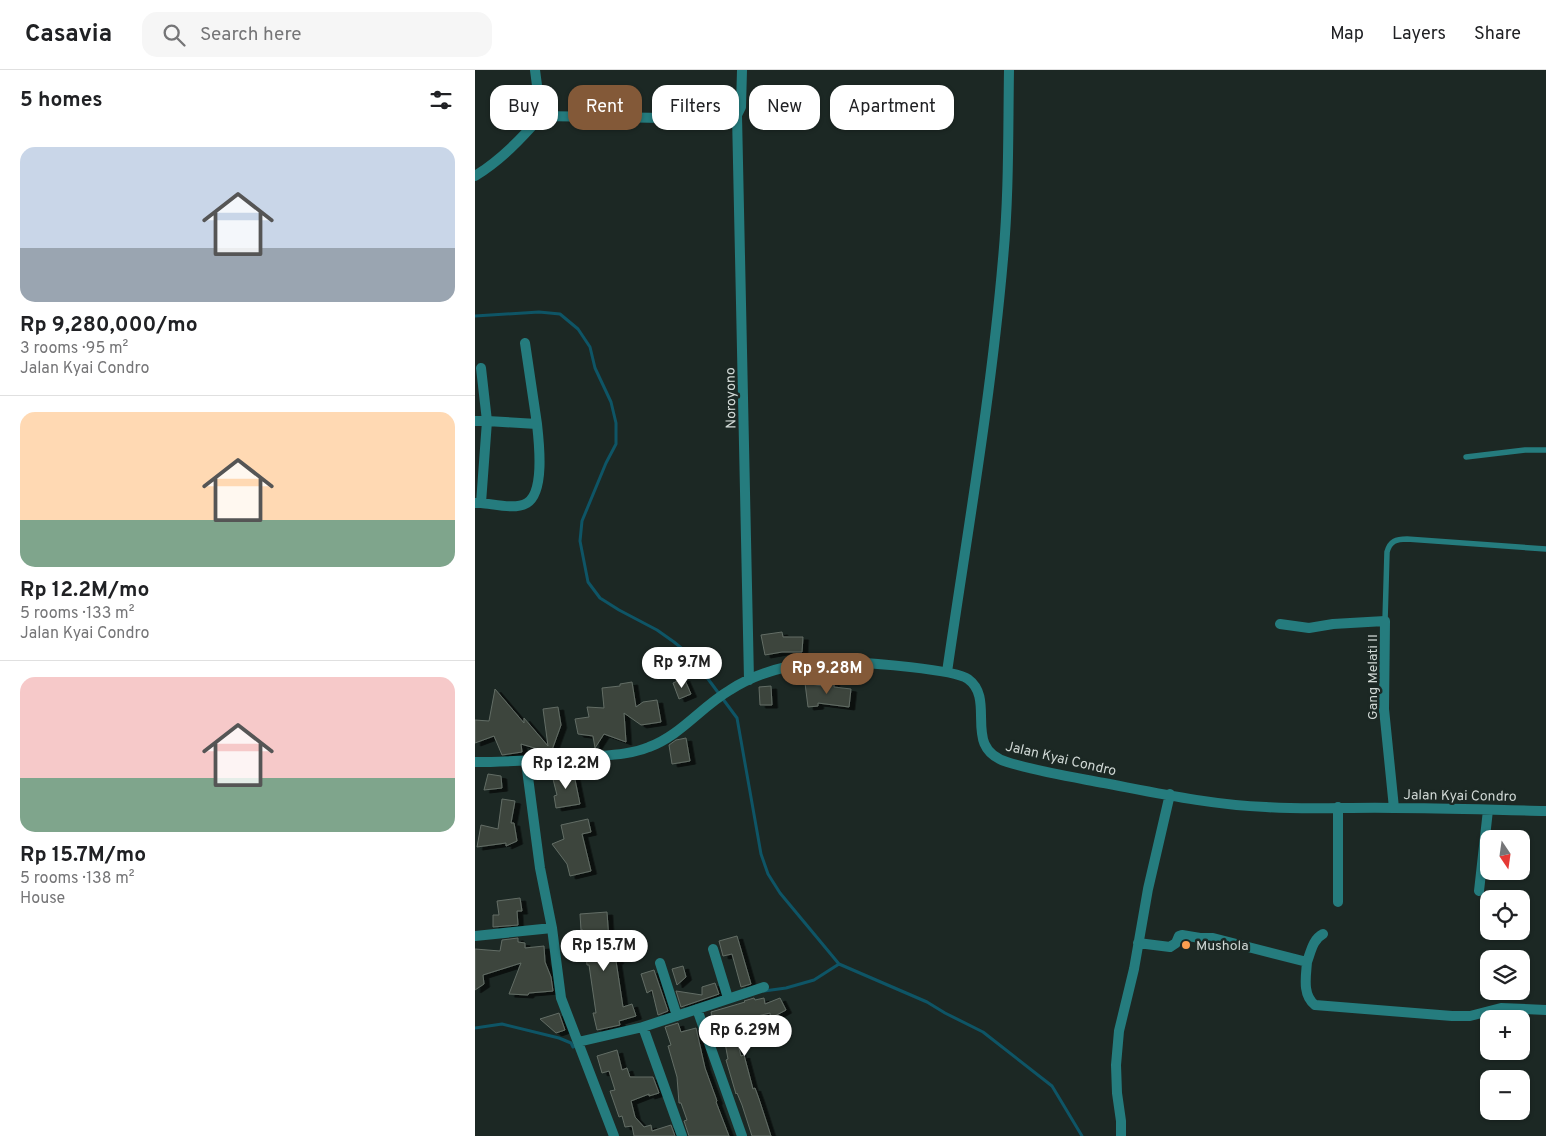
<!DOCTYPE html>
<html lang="en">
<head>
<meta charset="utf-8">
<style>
  :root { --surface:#fff; --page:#f6f6f6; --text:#202124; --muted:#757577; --line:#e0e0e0; --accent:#835938 }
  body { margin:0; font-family:Overpass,sans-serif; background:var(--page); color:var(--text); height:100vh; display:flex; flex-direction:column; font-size:19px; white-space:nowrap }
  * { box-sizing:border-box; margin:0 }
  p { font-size:16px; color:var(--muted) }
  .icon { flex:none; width:28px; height:28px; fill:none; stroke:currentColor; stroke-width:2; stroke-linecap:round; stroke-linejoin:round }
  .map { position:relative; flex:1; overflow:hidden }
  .drawer { display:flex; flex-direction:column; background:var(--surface); width:475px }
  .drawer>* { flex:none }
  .banner { position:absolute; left:15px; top:15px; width:475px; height:45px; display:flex; gap:10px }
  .needle { width:32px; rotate:167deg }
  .controls { position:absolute; left:1005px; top:760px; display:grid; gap:10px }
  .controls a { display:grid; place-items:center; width:50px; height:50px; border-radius:10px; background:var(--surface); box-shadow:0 1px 4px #0004; font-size:25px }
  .price { position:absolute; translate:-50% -42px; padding:0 11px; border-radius:18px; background:#fff; color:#222; font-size:16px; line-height:32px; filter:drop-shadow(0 1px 2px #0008) }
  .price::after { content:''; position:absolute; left:50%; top:30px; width:15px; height:11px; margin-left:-8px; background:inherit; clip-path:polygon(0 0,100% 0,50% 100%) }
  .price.on { background:var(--accent); color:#fff }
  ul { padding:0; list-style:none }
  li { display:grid; align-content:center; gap:10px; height:265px; padding:0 20px }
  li+li { border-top:1px solid var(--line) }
  li span { display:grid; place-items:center; height:155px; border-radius:15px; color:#555 }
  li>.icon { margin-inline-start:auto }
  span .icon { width:90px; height:90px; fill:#fffc; stroke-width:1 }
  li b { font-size:21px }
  h2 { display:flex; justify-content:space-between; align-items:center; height:60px; padding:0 20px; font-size:21px }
  .chip { padding:0 18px; border-radius:15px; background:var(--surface); box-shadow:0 1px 4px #0004; font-size:18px; line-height:45px }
  .chip.on { background:var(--accent); color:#fff }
  header { display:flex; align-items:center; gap:30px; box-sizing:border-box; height:70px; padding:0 25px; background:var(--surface); border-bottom:1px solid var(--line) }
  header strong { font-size:24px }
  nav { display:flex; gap:28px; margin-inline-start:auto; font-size:18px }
  .search { width:350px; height:45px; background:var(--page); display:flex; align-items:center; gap:12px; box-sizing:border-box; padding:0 18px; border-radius:15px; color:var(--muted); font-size:19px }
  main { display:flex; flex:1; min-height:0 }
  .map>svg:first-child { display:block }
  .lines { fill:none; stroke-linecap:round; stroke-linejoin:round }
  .stream { stroke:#0e5566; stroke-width:3 }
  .building { fill:#3c453e; stroke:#636d65; filter:url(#shadow) }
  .service { stroke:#257c7e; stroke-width:5.5 }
  .minor { stroke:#257c7e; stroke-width:10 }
  .poi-dot { fill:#fb9e50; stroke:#1c2824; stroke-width:2 }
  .labels { text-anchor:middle; stroke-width:5; stroke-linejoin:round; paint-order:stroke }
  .street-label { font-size:14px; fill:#d0d8d5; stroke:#1c2824 }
  .poi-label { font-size:14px; fill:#d0d8d5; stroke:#1c2824; text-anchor:start }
</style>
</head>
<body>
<header>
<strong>Casavia</strong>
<div class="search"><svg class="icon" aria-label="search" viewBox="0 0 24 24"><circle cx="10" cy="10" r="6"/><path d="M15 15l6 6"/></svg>Search here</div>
<nav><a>Map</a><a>Layers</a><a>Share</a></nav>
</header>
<main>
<section class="drawer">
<h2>5 homes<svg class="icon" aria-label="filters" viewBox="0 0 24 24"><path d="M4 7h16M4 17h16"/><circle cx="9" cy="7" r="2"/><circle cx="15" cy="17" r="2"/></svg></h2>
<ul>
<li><span style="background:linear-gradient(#c9d6e8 65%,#9aa5b1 0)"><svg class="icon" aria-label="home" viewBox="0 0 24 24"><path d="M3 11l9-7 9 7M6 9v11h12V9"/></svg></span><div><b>Rp 9,280,000/mo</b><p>3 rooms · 95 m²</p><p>Jalan Kyai Condro</p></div></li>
<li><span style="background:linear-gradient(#ffd9b3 70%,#7fa58c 0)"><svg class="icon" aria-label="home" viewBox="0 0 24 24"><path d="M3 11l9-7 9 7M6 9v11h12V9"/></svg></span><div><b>Rp 12.2M/mo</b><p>5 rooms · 133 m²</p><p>Jalan Kyai Condro</p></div></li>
<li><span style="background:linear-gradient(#f6c9c9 65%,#7fa58c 0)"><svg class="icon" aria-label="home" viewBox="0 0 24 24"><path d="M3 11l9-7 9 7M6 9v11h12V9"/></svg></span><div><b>Rp 15.7M/mo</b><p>5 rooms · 138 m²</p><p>House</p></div></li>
</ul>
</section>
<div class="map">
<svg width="1071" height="1066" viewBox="0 0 1071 1066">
  <defs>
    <filter id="shadow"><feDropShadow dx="5.5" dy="3" stdDeviation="0" flood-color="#0009"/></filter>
  </defs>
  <rect width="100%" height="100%" fill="#1c2824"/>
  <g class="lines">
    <path class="stream" d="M0,246l64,-4 21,2 18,15 12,18 5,21 16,34 5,21v21l-10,19 -24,58 -2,20 8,41 12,16 19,12 38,20 17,12 17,14 46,62 24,136 7,20 12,19 59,71 88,38 18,11 38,19 69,54 30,50
      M289,921l22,-3 28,-8 25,-16
      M0,958l27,-4 57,14 12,5 2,4 5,-2"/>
  </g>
  <path class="building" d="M307,562l1,5h20l-1,15h-20l-17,3 -4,-20z
    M209,608l7,16 -12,5 -6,-16z
    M349,610l10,2v5l17,2 -2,18 -31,-4v3l-10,1 -3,-24 18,3z
    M157,612l4,25 7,-5 14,-2 4,22 -20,3 -17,-12 2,29 -22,-8 -9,14 -2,-12 -15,-2 -3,-15 14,-2 -2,-10 17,1 -2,-20 18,-2v-2z
    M296,616l1,19h-12l-1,-18z
    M20,619l29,34v-5l24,28 -5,-37 15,-2 3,18 -9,25 1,2h-5l-27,-8 1,8 -20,3 -8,-19 -19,7v-23l14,1z
    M211,668l4,23 -18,3 -3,-19 7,-5z
    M98,700l7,34 -24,4 -2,-12 3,-1 -5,-20z
    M13,704l13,2 1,12 -18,2z
    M27,729l13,2 -4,22h3l3,18 -11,5v-3l-29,4 4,-22 17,4z
    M113,749l3,13 -9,2 9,37 -21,5 -3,-12 -15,-20 12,-5 -3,-14z
    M45,828l2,13h-5l1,14 -25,2v-12h6l-2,-14z
    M132,842l2,29 6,-1 3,21h-2l7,46 9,-3 4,12 -17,5 1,4 -23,5 -4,-17h3l-7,-48h-2l-4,-35h-2l-1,-16z
    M262,866l14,48 -10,3 -9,-33 -9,2 -4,-15z
    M43,868v4l7,1v5l19,-2 1,16 6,15 2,14 -24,2 -1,2 -19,-1 12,-31 -38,12 1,9 -9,6v-41l25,2 2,-11z
    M208,896l3,11 -9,8 -5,-16z
    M179,900l14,41 -10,4 -6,-25 -5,3 -6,-19z
    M240,913l4,11 -38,13 -5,-16 26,4v-8z
    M279,928l1,2 9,-2 1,6 15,-6 6,12 -15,8 -1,-5 -38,9 9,34 3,-1 9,34 2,-1 4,11 12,37h-19l-10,-31 -5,-12 -1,1 -10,-34 2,-1 -3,-16h-4l-4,-15 -2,1 -4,-17 34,-10 -1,-1z
    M84,943l6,17 -9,3 -16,-14z
    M203,953l3,9 15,-4 9,40 12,33 -1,1 13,34h-40l-5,-15 3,-1 -6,-17h-2l-2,-26 -9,-31 3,-1 -6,-18z
    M142,980l5,20 5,-2 3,9h23l6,16 -10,3v-2l-18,7 4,16 9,10 7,-2 1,6 19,-6 4,11h-41l-2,-10 -7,1 -3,-11 -3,1 -9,-26 5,-1 -6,-19 -7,2 -5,-17z"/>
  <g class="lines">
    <path class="service" d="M991,387l59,-7h21
      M910,551l2,-69c3,-11 9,-13 20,-13l139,10"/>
    <path class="minor" d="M267,0l-1,37 -4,8 12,565
      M66,46l186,3 10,-4
      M0,106c26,-16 46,-37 66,-60l-6,-46
      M0,351h12l-6,-53
      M0,433h6l6,-82 50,3 -12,-81
      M6,433c13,1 34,7 46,0 18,-11 12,-61 10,-79
      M805,554l29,4 24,-4 52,-3 -1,88 10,99
      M472,602c20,-138 44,-274 56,-413 6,-63 5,-126 6,-189
      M0,692c37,0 74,-3 111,-5 20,-2 44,-2 63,-10 32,-12 52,-40 81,-57 34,-22 77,-30 117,-28 22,1 107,7 121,17 29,21 -7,69 39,83 32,10 65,15 97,21 53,10 108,22 162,24 42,3 85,0 128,1 51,0 101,2 152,3
      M51,692l14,106 12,60 9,70 53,138
      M863,737v95
      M1004,821l9,-81
      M0,866l77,-8
      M663,873l32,4 6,-4 3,-7 3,-1 18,3h13l94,24c-1,14 -5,33 8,43l137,11h18l31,-8 45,2
      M238,879l15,49
      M832,892c4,-11 6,-23 16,-28
      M185,893l17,53
      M222,939l45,127
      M168,957l39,109
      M103,972l65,-15 121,-40
      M646,1066v-15l-4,-28 -1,-28 3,-34 15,-62 14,-80 22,-95"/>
  </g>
  <circle class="poi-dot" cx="711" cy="875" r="5"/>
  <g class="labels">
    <g class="street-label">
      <text transform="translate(255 328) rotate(-91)" y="5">Noroyono</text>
      <text transform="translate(897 607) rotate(-90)" y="5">Gang Melati II</text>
      <text transform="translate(586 688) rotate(13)" y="5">Jalan Kyai Condro</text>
      <text transform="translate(985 725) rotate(1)" y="5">Jalan Kyai Condro</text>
    </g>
    <g class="poi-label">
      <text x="721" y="880">Mushola</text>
    </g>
  </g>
</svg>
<div class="controls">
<a><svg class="needle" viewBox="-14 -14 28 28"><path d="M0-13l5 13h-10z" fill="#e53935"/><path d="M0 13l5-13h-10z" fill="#757577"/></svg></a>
<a><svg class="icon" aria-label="locate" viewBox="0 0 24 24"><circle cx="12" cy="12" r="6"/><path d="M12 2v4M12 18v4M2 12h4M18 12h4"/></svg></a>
<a><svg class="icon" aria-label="layers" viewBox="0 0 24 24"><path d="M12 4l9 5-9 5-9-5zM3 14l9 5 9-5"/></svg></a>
<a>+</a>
<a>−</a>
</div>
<b class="price" style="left:207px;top:619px">Rp 9.7M</b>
<b class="price on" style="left:352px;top:625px">Rp 9.28M</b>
<b class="price" style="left:91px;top:720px">Rp 12.2M</b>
<b class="price" style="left:129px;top:902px">Rp 15.7M</b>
<b class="price" style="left:270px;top:987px">Rp 6.29M</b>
<div class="banner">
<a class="chip">Buy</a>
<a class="chip on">Rent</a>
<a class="chip">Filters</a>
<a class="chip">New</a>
<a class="chip">Apartment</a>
</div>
</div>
</main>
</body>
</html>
